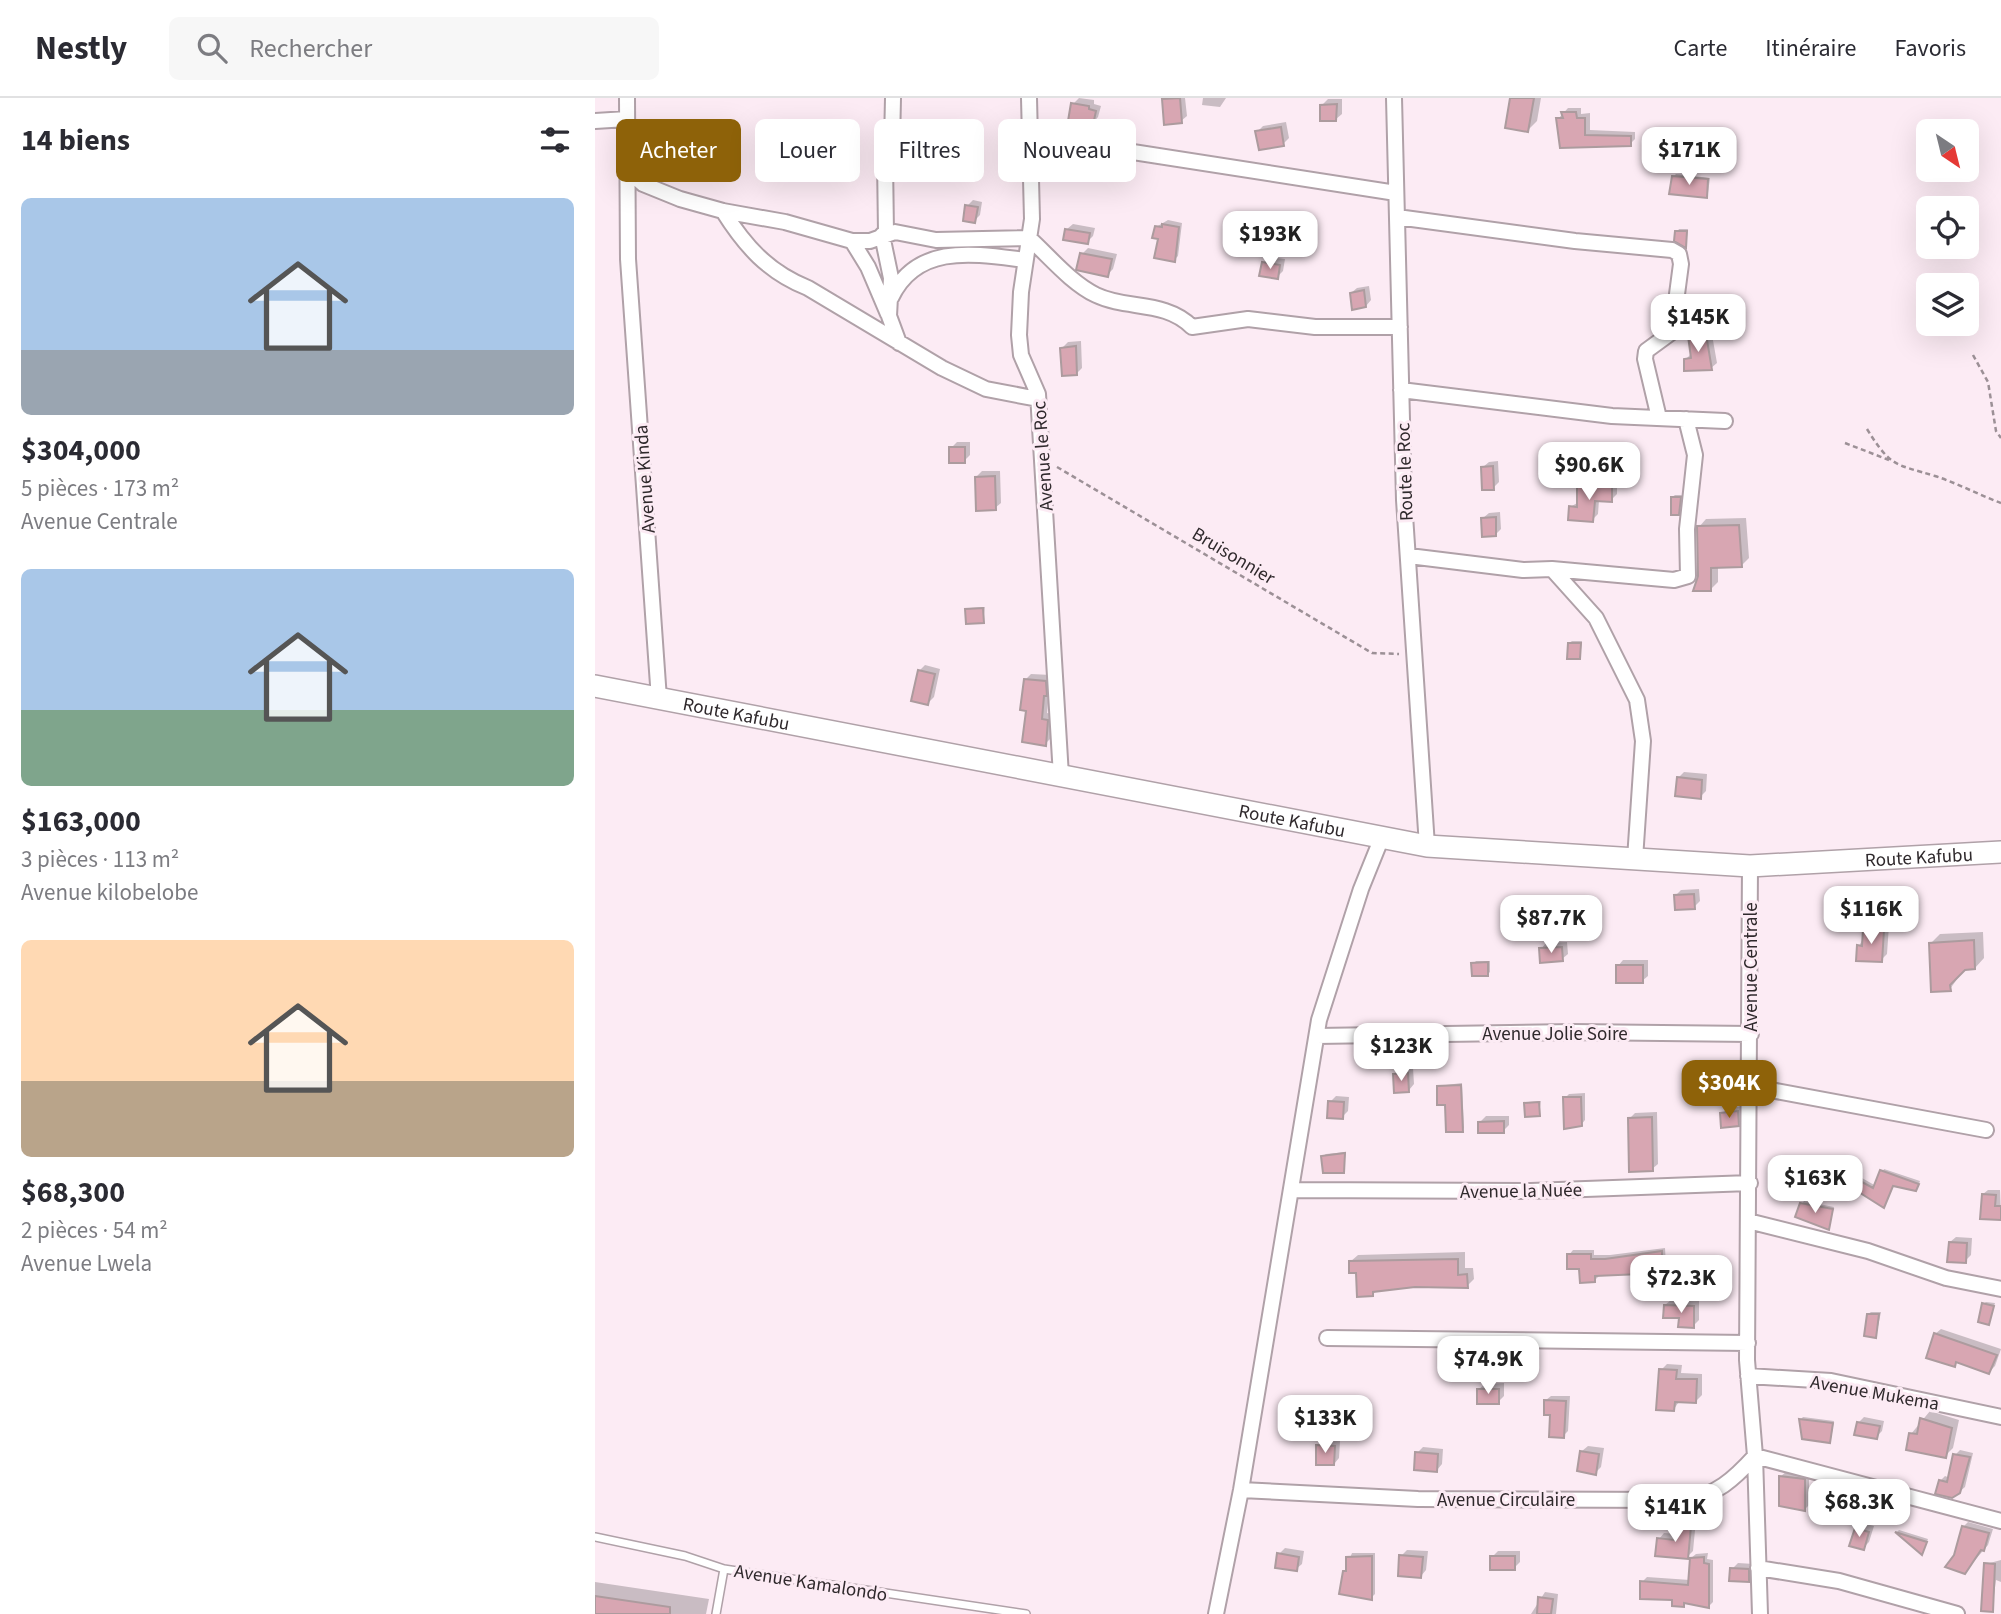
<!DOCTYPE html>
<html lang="fr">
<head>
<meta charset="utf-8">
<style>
  :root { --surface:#fff; --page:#f7f7f7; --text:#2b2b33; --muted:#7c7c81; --line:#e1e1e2; --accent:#8e6209 }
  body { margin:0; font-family:"Source Sans 3",sans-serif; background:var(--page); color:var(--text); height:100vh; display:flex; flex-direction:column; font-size:26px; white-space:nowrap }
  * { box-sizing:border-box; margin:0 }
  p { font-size:23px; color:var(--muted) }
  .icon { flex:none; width:38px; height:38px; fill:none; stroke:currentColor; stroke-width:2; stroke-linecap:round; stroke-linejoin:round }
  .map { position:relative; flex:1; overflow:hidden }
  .sheet { display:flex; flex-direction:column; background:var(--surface); width:595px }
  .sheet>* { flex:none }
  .top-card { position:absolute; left:21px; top:21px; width:665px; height:63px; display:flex; gap:14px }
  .needle { width:46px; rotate:145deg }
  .tools { position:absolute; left:1321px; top:21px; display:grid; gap:14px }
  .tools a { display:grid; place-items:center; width:63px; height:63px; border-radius:10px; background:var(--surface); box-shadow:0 7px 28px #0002; font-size:35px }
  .price { position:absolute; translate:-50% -60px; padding:0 16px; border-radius:14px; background:#fff; color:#222; font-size:23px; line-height:46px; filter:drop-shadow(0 2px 4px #0008) }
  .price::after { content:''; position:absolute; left:50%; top:42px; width:21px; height:16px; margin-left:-10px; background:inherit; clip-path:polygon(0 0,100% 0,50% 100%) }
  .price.on { background:var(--accent); color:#fff }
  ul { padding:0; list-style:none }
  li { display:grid; align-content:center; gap:14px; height:371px; padding:0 21px }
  li span { display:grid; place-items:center; height:217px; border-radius:10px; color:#555 }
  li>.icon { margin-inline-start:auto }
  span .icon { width:126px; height:126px; fill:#fffc; stroke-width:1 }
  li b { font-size:30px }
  h2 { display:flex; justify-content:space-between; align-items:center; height:84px; padding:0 21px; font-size:30px }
  .tag { padding:0 24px; border-radius:10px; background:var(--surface); box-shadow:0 7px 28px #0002; font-size:24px; line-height:63px }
  .tag.on { background:var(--accent); color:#fff }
  header { display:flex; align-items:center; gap:42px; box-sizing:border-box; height:98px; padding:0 35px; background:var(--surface); border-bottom:2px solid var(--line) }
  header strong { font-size:33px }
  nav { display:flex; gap:38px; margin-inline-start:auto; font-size:24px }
  .search { width:490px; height:63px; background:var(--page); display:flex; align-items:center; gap:18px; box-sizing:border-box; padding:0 24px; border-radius:10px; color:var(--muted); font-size:26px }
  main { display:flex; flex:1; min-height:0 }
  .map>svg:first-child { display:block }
  .shadow { fill:#0003 }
  .building { fill:#d8a6b2; stroke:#ac9b9e; stroke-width:2 }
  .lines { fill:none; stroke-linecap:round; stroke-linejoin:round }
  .service-casing { stroke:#b0a1a8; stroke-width:10 }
  .minor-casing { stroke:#b0a1a8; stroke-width:18 }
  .secondary-casing { stroke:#b0a1a8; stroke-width:24 }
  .path { stroke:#9c9096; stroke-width:2.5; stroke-dasharray:5 3.5; stroke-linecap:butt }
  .service { stroke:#fff; stroke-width:7 }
  .minor { stroke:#fff; stroke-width:14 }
  .secondary { stroke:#fff; stroke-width:21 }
  .labels { text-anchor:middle; stroke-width:6; stroke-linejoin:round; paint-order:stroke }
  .street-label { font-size:19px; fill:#2f292c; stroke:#fcebf4 }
</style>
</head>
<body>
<header>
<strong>Nestly</strong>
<div class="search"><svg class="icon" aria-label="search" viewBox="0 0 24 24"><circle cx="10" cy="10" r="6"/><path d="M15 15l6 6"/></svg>Rechercher</div>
<nav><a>Carte</a><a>Itinéraire</a><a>Favoris</a></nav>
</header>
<main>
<section class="sheet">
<h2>14 biens<svg class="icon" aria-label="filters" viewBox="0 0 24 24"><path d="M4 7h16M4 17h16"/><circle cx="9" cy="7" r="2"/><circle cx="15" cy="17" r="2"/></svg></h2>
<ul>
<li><span style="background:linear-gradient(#a9c7e8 70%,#9aa5b1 0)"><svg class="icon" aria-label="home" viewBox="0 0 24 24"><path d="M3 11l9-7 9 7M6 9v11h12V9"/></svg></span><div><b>$304,000</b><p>5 pièces · 173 m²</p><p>Avenue Centrale</p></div></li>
<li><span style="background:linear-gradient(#a9c7e8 65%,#7fa58c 0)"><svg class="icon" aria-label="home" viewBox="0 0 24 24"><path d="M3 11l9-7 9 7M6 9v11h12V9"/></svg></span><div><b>$163,000</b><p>3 pièces · 113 m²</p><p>Avenue kilobelobe</p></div></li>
<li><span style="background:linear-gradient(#ffd9b3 65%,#b9a48a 0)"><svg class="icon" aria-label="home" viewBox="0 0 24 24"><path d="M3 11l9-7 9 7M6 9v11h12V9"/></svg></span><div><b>$68,300</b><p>2 pièces · 54 m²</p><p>Avenue Lwela</p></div></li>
</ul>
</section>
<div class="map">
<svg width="1406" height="1516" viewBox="0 0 1406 1516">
  <rect width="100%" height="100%" fill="#fcebf4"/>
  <path class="shadow" d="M484,0l15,2v4l7,2 -3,11 -5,6 -20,-19z
    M570,0h20l2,18 -6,5z
    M608,0h23l-6,9 -18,-2z
    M917,0h29l-4,23 -9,9z
    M733,1h14v15l-6,5 -14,-14z
    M973,10h13v6l9,-1v17l45,2v7l-5,5 -69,2 -3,-27z
    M347,22l29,2v13l-3,2 -28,-14z
    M691,24l3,16 -6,6 -26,-12 6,-6z
    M1081,76l34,4 -2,15 -2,3 -33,-19z
    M378,102l9,2 -2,13 -6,6 -7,-15z
    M573,122l14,3 -4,33 -4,4 -18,-33z
    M478,126l22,4 -2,8 -6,6 -20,-13z
    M1084,131h9l-2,16 -9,-13z
    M493,150l29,6 -4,15 -6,6 -25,-21z
    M674,159l16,2 -2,12 -6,6 -14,-14z
    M774,188l2,14 -5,6 -15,-13 6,-5z
    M1116,231l6,34 -6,5 -26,-8 7,-7 -2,-17 6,-5z
    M486,243l1,27 -5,5 -15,-25 6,-6z
    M362,344h13v13l-6,6 -13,-13z
    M903,363l1,21 -6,6 -10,-21 6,-5z
    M387,373h18l1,32 -6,5 -19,-31z
    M990,383h32v13l-6,6h-12l-1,14 -6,6 -22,-13 9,-5v-16z
    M1080,397h7l-4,18 -6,-16z
    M905,414l1,17 -6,6 -12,-17 6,-5z
    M1151,420l3,40 -8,8h-23v16l-8,8 -11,-14v-49l7,-8z
    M390,509l-2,15 -16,-12 2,-2z
    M977,543h10l-2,17 -11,-15z
    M330,567l15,4 -6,28 -6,6 -9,-32z
    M436,576l20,1 -4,38 6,1 -2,24 -6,6 -20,-64z
    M1089,674l23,2 -1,17 -6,6 -22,-19z
    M1104,791l1,12 -6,6 -18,-12 5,-5z
    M1276,826l18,1 -2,29 -6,6 -22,-14z
    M1388,834l1,26 -9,10h-10l-15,21 -20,-45 10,-10z
    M972,844l1,12 -6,5 -21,-10 5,-6z
    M1028,862h25v16l-6,5 -24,-15z
    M881,863h14v11l-2,2 -15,-10z
    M818,970l1,16 -5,6 -15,-15 6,-6z
    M867,985l2,45 -2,2 -24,-44z
    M990,995v27l-4,5 -16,-27 4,-4z
    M741,998l13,1 -1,14 -6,6 -12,-15z
    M946,1003l-2,13 -13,-10 2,-2z
    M1148,1008l1,12 -6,6 -16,-10 6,-6z
    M1062,1014l1,52 -6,5 -23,-50 6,-6z
    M891,1018h23v9l-6,6 -23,-9z
    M751,1054l-3,20 -20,-16 3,-2z
    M1289,1071l36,12 -2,6 -2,2 -22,-5 -8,19 -38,-19 7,-10 21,12z
    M1393,1092h12l1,28 -18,-24z
    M1209,1103l30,6 -6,21 -26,-24z
    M1361,1139l16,1 -1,17 -6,6 -15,-19z
    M1070,1150l1,17h4l1,11 -5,4 -23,-8 -44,4 -4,4 -26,-25 4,-5h21v5h16z
    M870,1154v16h8l1,11 -7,7 -20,2v-3l-70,5 -5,5 -22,-33 8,-7z
    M1098,1158h14v9l-2,2 -15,-8z
    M1076,1202l28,1v19l-6,6 -28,-21z
    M1391,1204l9,1 -6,20 -6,-19z
    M1276,1214h10l-5,24 -8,-22z
    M1346,1231l60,20 -6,17 -6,6 -31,-11 -3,4 -20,-31z
    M1072,1266l15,1 -1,8 21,1v21l-6,6 -16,-1 -6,9 -13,-39z
    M909,1285v13l-6,6 -19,-13 6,-5z
    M956,1298h19l-2,35 -5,5 -17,-36z
    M1335,1313l29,9 -6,28 -8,8 -34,-22z
    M1208,1319l31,4 -3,18 -2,2 -28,-22z
    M1269,1319l20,4 -2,10 -6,6 -18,-14z
    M729,1342l16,1 -1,17 -5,6 -16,-18z
    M993,1348l16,2 -3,19 -6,6 -13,-22z
    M828,1349l20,2 -1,15 -5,6 -20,-17z
    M1365,1352l13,3 -8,34 -6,5 -19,-11 5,-5 5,2 5,-23z
    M1191,1374l23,3v30l-5,5 -23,-34z
    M1259,1392l14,4 -7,12 -9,-14z
    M1088,1421l13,1 -3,31 -6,6 -28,-18 5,-6 13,1v-9z
    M1373,1424l25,7 -5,16 -19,22 -13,-11 7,-29z
    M1267,1425l12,3 -5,16 -6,6 -6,-19z
    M1304,1432l29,9 -4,11 -2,2 -25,-20z
    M690,1450l19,3 -2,13 -6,5 -17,-15z
    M812,1452l21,1 -2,19 -5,6 -20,-20z
    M903,1453h22v11l-6,6 -22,-11z
    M757,1455h23v41l-4,4 -27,-26z
    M1113,1455l-1,6 6,1v42l-4,4 -23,-4 -3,3 -41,-23 5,-5 43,3 1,-22 5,-4z
    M1406,1462v22l-5,-2 -4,30 -6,-46z
    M1143,1465l16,1v11l-5,5 -17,-11z
    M0,1484l114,17 -3,15h-111z
    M950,1494l13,2 -2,20h-25z"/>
  <path class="building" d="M585,0l2,25 -18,2 -2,-26z
    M915,0h24l-6,34 -23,-4z
    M476,5l18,3v3l7,2 -3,14 -25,-4z
    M742,6l-1,17h-16v-16z
    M966,14h15l1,6h8v17l46,1v10l-71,2 -4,-30h7z
    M343,24l31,1v16l-30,-1z
    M686,29l3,19 -25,4 -4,-19z
    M1077,78l36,3 -1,19 -38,-4z
    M370,107l13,2 -3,16 -12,-2z
    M567,126l17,3 -4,35 -21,-4 4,-19 -6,-1 3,-12 7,1z
    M470,131l25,4 -2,11 -25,-4z
    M1080,133h12l-1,17 -12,-7z
    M485,155l32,6 -4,18 -32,-7z
    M667,164l18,3 -2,14 -19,-3z
    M769,192l2,17 -14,3 -2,-17z
    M1111,236l6,36 -28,1v-12l7,-1 -3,-22z
    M481,248l1,29 -15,1 -2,-28z
    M354,349h16v16h-16z
    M898,368l1,24h-12l-1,-23z
    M400,378l1,34 -20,1 -1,-34z
    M982,388l35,1v15l-17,-1 -2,21 -25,-2 1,-14 8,1z
    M1076,399h10l-2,18h-8z
    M901,419v19l-14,1 -1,-19z
    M1144,427l3,42 -31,1v23h-18l5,-15 -1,-50z
    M388,510l1,15 -18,1 -1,-15z
    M973,545h13l-1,16h-13z
    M323,572l17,4 -7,31 -17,-4z
    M429,581l22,2 1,15h-3l-2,23 6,1 -2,26 -24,-4 4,-31 -6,-1z
    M1082,679l25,3 -1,19 -26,-3z
    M1099,796l1,15 -20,1 -1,-15z
    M1268,831l21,1 -2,32 -26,-1 1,-16 5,1z
    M1379,842l1,29 -10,1 -15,15 1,6 -20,1 -2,-49z
    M967,849l1,14 -23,2 -1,-15z
    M893,864v14h-16l-1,-13z
    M1021,867h27v18h-27z
    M813,975l1,19 -15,1 -1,-19z
    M866,987l2,47h-17l-1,-27h-8v-19z
    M968,999h18l1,29 -18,3z
    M733,1003l16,1 -1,17 -16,-1z
    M944,1004l1,14 -15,1 -1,-14z
    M1143,1013l1,15 -18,2 -1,-15z
    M1057,1019l1,54 -24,1 -1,-54z
    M909,1023v12h-26v-11z
    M750,1055l-1,20h-21l-2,-17z
    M1285,1072l39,14 -3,7 -23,-5 -9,22 -38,-24 5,-8 22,12z
    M1387,1096l14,1 -1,11h6v14l-21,-1z
    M1205,1105l33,6 -4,21 -34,-13z
    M1354,1144l18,1 -1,20 -19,-1z
    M1067,1153v17h5v14h-26v-8l-46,2v6l-15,1 -1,-14h-12v-15h24v5h14z
    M1110,1159v12l-16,1 -1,-12z
    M863,1161v16l9,-1 1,14 -53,-1 -42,5v4l-16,1 -1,-24h-7v-12z
    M1387,1205l12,3 -5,19 -11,-3z
    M1069,1207l30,1v22l-16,-1 1,-9h-16z
    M1272,1216h12l-3,24 -12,-2z
    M1339,1235l63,22 -8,19 -33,-12 -1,5 -29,-9z
    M1064,1271l18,1 -1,9h21l-1,24 -21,-1 -1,9 -18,-1z
    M882,1291h22v15h-22z
    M949,1302l22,1 -2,37 -15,-1 1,-22h-6z
    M1325,1320l32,10 -6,30 -40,-8 3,-17 8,1z
    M1204,1321l34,4 -3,20 -28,-4z
    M1262,1324l23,4 -3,13 -23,-4z
    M721,1347l19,1 -1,19h-18z
    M985,1353l19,3 -3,21 -19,-4z
    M820,1354l23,2 -1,18 -23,-2z
    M1358,1356l17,3 -10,36 -8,5 -17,-4 4,-14 8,2z
    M1184,1378l26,3v32l-26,-5z
    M1255,1393l17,5 -9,14 -11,-7z
    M1081,1426l15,2 -3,33 -33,-3 2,-18 17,2z
    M1367,1428l27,7 -5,18 -3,-1 -16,24 -20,-7 9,-12z
    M1260,1430l14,4 -5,18 -15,-4z
    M1300,1434l32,10 -5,13z
    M682,1455l22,4 -2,14 -22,-3z
    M804,1457l24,2 -2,21 -23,-2z
    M777,1458v44l-33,-6 4,-23h3v-14z
    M895,1458h25v14h-25z
    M1109,1459v6l5,1v44l-25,-5v4l-12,-1v-6l-32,-1v-18l48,4 2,-27z
    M1389,1465l11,1 -2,48 -12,-1z
    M1135,1470l19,1v13l-20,-1z
    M0,1498l75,11v7h-75z
    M943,1499l15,2 -2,15h-14z"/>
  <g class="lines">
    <g class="service-casing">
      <path id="service" d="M0,1439l90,19 39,13
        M121,1516l8,-45 302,45"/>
    </g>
    <g class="minor-casing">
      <path id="minor" d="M32,0l1,161 31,440
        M434,0l3,121 -11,73 -2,43 2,20 17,39 23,382
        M799,0l10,402 23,346
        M0,23l32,-2
        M435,38l366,57
        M31,71l17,15 37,15 43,12 62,11 67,19h18l25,-9 41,8 93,-2c20,18 42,45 67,57 31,15 69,5 96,32l56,-8 67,8h85
        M128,113c22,35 45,61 85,77l134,80 44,21 52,10
        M802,119l178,24 97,9 7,4 2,10 -9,68 -26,19 -1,8 14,59
        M291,135l-1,-73 7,-17 1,-45
        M287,137l9,43 -2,38 10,27
        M257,143l16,26 20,47
        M296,200c26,-56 86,-44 134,-38
        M806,292l211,26 113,5
        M814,458l114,14 29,-1 44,49 41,82 6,41 -8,118
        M957,471l122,11 14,-4 -1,-47 8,-74 -9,-36
        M1155,768l-3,494 8,96 5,158
        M722,938l256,-4 178,2
        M1154,988l237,44
        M696,1092l240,1 219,-8
        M1153,1123l120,30 78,27 55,11
        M732,1240l421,5
        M1153,1278l83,5 170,36
        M646,1392l177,9 266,1c31,-3 51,-22 71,-44l246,65
        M1163,1470l81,13 118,33
        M621,1516l25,-124 78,-470 42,-131 21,-52"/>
    </g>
    <g class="secondary-casing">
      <g id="secondary">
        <path id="s1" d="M0,588l832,160 323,20 251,-14"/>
      </g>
    </g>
    <path class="path" d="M1378,257l15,27 8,49 5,7
      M1272,331c24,39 29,35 68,47 22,7 44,19 66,27
      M1250,345l44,17
      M462,369l315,186 27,1"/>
    <use href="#service" class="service"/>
    <use href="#minor" class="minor"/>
    <use href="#secondary" class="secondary"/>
  </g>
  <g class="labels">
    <g class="street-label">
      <text transform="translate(447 358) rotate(-94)" y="7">Avenue le Roc</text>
      <text transform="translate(809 374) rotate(-92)" y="7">Route le Roc</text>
      <text transform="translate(49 381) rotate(-94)" y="7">Avenue Kinda</text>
      <text transform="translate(639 457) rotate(31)" y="7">Bruisonnier</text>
      <text dy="7" stroke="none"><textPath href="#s1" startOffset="144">Route Kafubu</textPath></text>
      <text dy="7" stroke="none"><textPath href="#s1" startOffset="710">Route Kafubu</textPath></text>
      <text dy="7" stroke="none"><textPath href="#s1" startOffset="1340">Route Kafubu</textPath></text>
      <text transform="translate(1155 869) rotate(-90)" y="7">Avenue Centrale</text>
      <text x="960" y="942">Avenue Jolie Soire</text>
      <text transform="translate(926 1092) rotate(-1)" y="7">Avenue la Nuée</text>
      <text transform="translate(1280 1294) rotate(10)" y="7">Avenue Mukema</text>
      <text x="911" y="1408">Avenue Circulaire</text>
      <text transform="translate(216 1484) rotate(9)" y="7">Avenue Kamalondo</text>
    </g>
  </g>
</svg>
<div class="tools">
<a><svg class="needle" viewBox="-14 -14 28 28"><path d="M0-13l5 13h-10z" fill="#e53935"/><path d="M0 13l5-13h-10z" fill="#7c7c81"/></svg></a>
<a><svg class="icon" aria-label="locate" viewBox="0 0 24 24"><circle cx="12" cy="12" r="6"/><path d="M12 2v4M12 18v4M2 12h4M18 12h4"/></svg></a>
<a><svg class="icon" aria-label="layers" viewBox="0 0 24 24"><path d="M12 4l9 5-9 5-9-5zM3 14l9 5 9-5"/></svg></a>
</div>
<b class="price" style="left:1094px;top:89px">$171K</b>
<b class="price" style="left:675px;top:173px">$193K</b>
<b class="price" style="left:1103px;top:256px">$145K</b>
<b class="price" style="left:994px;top:404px">$90.6K</b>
<b class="price" style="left:1276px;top:848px">$116K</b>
<b class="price" style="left:956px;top:857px">$87.7K</b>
<b class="price" style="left:806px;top:985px">$123K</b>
<b class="price on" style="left:1134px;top:1022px">$304K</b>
<b class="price" style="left:1220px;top:1117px">$163K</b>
<b class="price" style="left:1086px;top:1217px">$72.3K</b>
<b class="price" style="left:893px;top:1298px">$74.9K</b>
<b class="price" style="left:730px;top:1357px">$133K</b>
<b class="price" style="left:1264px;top:1441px">$68.3K</b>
<b class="price" style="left:1080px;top:1446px">$141K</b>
<div class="top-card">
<a class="tag on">Acheter</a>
<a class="tag">Louer</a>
<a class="tag">Filtres</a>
<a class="tag">Nouveau</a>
</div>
</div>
</main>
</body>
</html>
